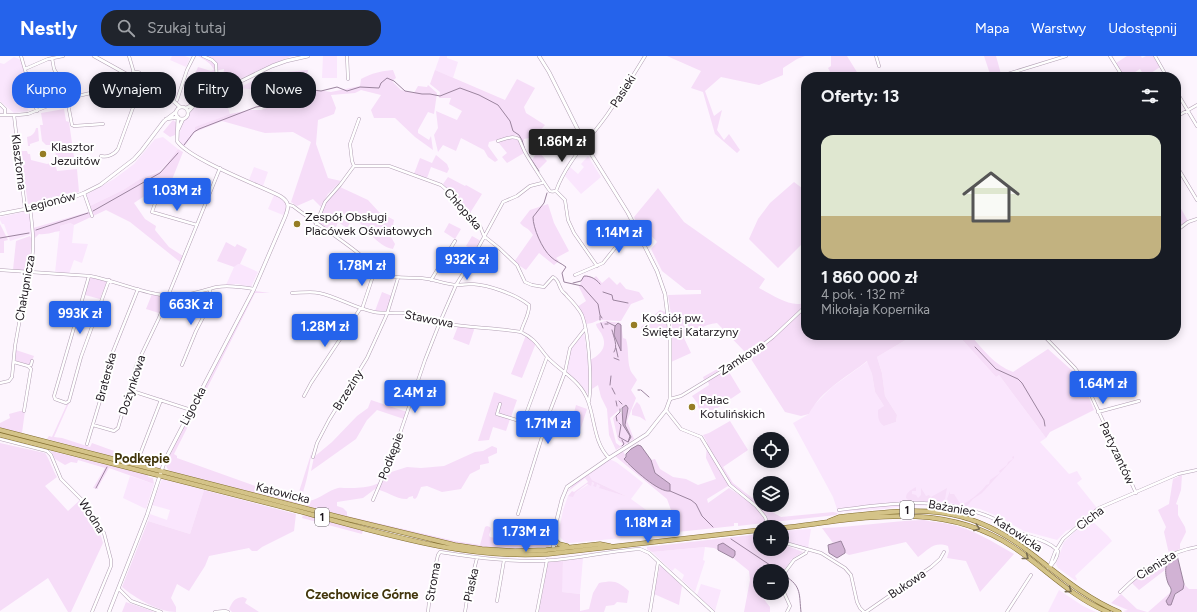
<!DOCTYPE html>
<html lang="pl">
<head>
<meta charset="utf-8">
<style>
  :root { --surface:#171b24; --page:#20242c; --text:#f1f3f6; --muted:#9ea1a6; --accent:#2563eb }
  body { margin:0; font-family:Figtree,sans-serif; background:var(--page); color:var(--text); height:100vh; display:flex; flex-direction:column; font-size:15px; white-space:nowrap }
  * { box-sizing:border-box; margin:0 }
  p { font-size:13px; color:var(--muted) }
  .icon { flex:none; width:22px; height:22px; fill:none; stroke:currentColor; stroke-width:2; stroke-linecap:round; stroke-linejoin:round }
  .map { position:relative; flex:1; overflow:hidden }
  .details { position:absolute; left:801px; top:16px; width:380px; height:268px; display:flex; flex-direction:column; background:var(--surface); border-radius:16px; box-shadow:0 2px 10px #0003 }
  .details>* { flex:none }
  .hud { position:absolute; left:12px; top:16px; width:380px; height:36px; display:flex; gap:8px }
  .controls { position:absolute; left:753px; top:376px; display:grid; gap:8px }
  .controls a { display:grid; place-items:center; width:36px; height:36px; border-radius:50%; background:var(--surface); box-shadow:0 2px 10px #0003; font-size:20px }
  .price { position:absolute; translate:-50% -34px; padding:0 9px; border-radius:4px; background:var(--accent); color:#fff; font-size:13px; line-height:26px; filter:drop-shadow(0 1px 2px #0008) }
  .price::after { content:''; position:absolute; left:50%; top:24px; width:12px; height:9px; margin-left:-6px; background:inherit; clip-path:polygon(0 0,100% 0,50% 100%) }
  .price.on { background:#222; color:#fff }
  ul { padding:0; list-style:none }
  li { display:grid; align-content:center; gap:8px; height:212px; padding:0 20px }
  li span { display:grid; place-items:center; height:124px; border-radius:12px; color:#555 }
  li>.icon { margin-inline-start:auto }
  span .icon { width:72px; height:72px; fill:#fffc; stroke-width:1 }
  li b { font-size:17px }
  h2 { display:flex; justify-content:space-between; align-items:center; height:48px; padding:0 20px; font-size:17px }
  .chip { padding:0 14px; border-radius:16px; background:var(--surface); box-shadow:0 2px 10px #0003; font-size:14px; line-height:36px }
  .chip.on { background:var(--accent); color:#fff }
  header { display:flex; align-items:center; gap:24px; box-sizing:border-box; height:56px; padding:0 20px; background:var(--accent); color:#fff }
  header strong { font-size:19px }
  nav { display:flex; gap:22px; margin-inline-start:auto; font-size:14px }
  .search { width:280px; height:36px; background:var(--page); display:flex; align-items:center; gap:10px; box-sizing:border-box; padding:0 14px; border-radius:16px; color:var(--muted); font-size:15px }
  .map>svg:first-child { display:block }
  .built { fill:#fae6fd }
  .green { fill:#f6ddf8; fill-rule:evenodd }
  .water { fill:#d1b2d4; stroke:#9b849e }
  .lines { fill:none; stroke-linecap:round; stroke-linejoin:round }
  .stream { stroke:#9b849e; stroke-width:1 }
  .minor-casing { stroke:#b2a0b4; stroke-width:3.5 }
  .tertiary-casing { stroke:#b2a0b4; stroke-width:4 }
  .primary-casing { stroke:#826d2f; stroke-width:5 }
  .minor { stroke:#fff; stroke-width:2.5 }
  .tertiary { stroke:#fff; stroke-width:3 }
  .primary { stroke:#d4c388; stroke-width:4 }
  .oneway { stroke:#796e54 }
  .poi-dot { fill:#967d25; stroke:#fff; stroke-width:1.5 }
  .labels { text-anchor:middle; stroke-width:4; stroke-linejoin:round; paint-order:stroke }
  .shield { fill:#fff; stroke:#625d62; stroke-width:1 }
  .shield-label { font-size:11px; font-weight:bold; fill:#1e181f }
  .street-label { font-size:12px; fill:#1e181f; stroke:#fff }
  .poi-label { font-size:12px; fill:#1e181f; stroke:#fff; text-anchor:start }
  .neighbourhood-label { font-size:13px; font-weight:bold; fill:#42360b; stroke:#fff }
</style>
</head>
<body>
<header>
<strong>Nestly</strong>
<div class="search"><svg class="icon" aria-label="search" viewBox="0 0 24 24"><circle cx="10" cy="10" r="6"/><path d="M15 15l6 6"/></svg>Szukaj tutaj</div>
<nav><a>Mapa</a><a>Warstwy</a><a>Udostępnij</a></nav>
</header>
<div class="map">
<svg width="1197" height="556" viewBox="0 0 1197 556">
  <rect width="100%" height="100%" fill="#fdf5fe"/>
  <path class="built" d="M172,0h13l5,2 -4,9 -16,-7z
    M323,0h14v22h-15z
    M440,0h7v2l11,4 -5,16 -18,-8z
    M14,1l7,3 3,13 -11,10 8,7v5l8,16 -15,2 -14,-12v-38l4,1z
    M271,15l4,2 -6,18 -30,-3z
    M191,27l13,11 -11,7 -9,-1z
    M223,38l7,20 -34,13 -1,5 -11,15 -4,-3 -1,-8 4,-15 6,-5 2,-6 7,-6z
    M163,81l15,12 -17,21 -21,9 -17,11 -33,16 2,5h-2l-6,-15 30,-17 20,-15 21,-25z
    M588,100l13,21 -20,17 -16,-18 5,-9 8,7 6,-7 -3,-3z
    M254,111l14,5 -5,14 -14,-6z
    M274,139l10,5 3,3v7l-4,5 -15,-6z
    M28,155l2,1 2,22 -22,7 -6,-17h-2l-2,-4v-3z
    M70,167l4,2 -2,18 16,1 -6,19 -8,-3 -5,14 -14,-1 5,-47z
    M238,207l20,9 -7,15 -13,-3 -12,1 8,-18z
    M584,275l5,40 -1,23 -10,-13 -11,-9 4,-23z
    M914,279h44l38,42 3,-2 47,63 -6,4 29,32 8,-3 5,8 -5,4 20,25 -26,21 -5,2 -9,9 -33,-9 -27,-15 -17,-7 -6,-1 -63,-3 -27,4 -47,3v-3l-4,-12 -40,-74 16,-9 4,-8 19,-19 36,-26 4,13 3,18 9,14v20l12,-4 1,-7 -12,-19 -3,-23 -5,-16z
    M609,403l7,3 12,9 15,12 -12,16 35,25 -2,8 -2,2 -91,9h-5l-6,-6 -1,-7 4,-20 5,-14 7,-3 17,-11 2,1 -1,3 4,-2 3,2v2l28,9 -36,-17 -4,-7z
    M130,420l24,8 -8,25 -23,-11z
    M162,423l42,11 -14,44 -42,-13 2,-7 17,6 3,-10 -18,-5z
    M1089,462l19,18 4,5 -37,35 2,3 -1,2 -18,-13 -2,-4 8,-22z
    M811,473l-3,19 -26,-8v-9z
    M705,491l-2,13 2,1 -10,31 -13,-12 2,-5 -9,-7 -3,3 -20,-19z
    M583,502l-3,36 -19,-2 2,-31z
    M701,528l20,6 -6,21 -18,-16z
    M1059,534l24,16 13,6h-48z"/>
  <path class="green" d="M198,0h94l-64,28 -3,-1 -2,-5 1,-9 -10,2 -1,18 -9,5 -13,-11 7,-16 13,4 3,-1c-3,-7 -9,-10 -16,-14z
    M667,0h138l-8,3 -14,9v7l-24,10 -38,-8 -16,14 9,25 8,-6 -5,20 7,10 5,-6 11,16 -3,3 -22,-19 -12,-42 -12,-4 10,-17z
    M831,0h16l13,21h-27l-5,-9 3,-2z
    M984,0h12l5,18 -10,3z
    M1127,0h14l1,2 4,-2h7l7,11 -15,10 -5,-8 -13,8h-3l-8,-14z
    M308,14l-3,18 26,4 29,-6 1,-7c11,-6 20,-8 32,-9l3,8 -4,3 9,9 13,3 4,-7 9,1 1,-2 9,8 -3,21 -6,-2 -10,18v3l11,7 2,-4 2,14 -18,-13 -20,-19h-21l-3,-8 10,-15 -20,-5 -6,3 -24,2 5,13 -2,6 -16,6 -2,24 12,34 13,3 -13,13 -7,13 -8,-8 -16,7 -6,-4 20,-60 -18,-10 -28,1 -43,-12 -27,11v-5l35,-13 20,-4h11l17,-6 -1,-10 -8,-3 6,-18z
    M435,14l70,30 12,-21 18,9 -11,19 2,6 19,12 -11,12 -10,2 1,4 -3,-4 -6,-4 -27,7 -1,4 10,14 -3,2 -7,-5 -4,-7 -23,-12 -5,13 -13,-6 -5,7 -4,-17 4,-7 -2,-17 21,9 5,-9 -13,-7 2,-6h-12l1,-6 -10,-8z
    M64,53l2,12 3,1 5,35 -3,1v1l-10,1 -5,-2 -1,-13h-9l-4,-4 -2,-16h3l-2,-12z
    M173,64l4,3 -2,12 -5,2 -7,-5z
    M36,72h2l1,13 -9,3v2h-2l-1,-9c5,-1 8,-4 9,-9z
    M511,82l8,2 5,13 -17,10 -5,-6 5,-4 -9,-11z
    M178,93l5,3 -12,30 -5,7 -20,6 -12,8 11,16 11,7 -1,4 14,17 14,9 -3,6 -50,-40 -24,-12 -32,15 -4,-2 -10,3v5c-8,1 -13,4 -21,3l-4,4 -2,-10 59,-17 -2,-5 33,-16 17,-11 21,-8z
    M27,95l1,3h2l1,6 16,4 8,-2 2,9 20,-2 2,23 -18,7 -33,5 -8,-53z
    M538,95l9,10 -8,8 -7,-9z
    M436,99l11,9 2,5 -2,4 -16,-6 -4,11 -13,-4 6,-16 12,5z
    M448,121l17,9 1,-1 16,9 -12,19 -27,-29z
    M794,126l12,9v49l-28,28 -29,-29 9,-20 12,-16z
    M340,131l28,13 11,12 15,8 -3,17 4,7 -2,5c-17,-3 -27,-23 -40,-32l-6,11 -9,-6 -5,12 -16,-10 9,-21z
    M658,132l26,34 81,57 -6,9c12,6 36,23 47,13v34h108l-37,22 5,16 3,23 12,19 -1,7 -12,4c-6,-4 -6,-9 -6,-16l6,-4 -9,-14 -3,-18 -5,-13c-20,16 -46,29 -58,53l-8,2 -16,-4 -34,-53 -22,13 12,20 -37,25 -6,-10v-3l-6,-8 17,-11 -1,-4 41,-25 -2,-2 -43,26 -1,-3 43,-24 -29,-30c-13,1 -20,8 -32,12l-1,3 7,15 -20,9 1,-40 -4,-27 33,-1v-4h-15l-24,-19 -11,-22 6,-7 -12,-13 -4,3 -7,-15z
    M1176,144l12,21 -12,7z
    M548,148l6,19 15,28 -13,7 3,3 -5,4 -15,-12 -13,17 -12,-8 19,-27c-6,-9 -8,-6 -13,-12l10,-13z
    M449,167l12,6 -6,10 -11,-7z
    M0,168l8,16 -4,1v12h-4z
    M30,180l1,2 1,-1 -3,31 -4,3 -12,-1 3,-29z
    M472,180l9,5 -5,10 -10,-5z
    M226,186l9,5 2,-3 10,5 -7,15h-2l-4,3 -17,-6z
    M445,201l10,6 -5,8 -10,-6z
    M586,219l8,3 2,-2 6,7 7,-6 8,8 3,-3 6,7 13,3 5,7 -13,5 -10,17 -22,-1 -7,3 -6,1 -9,-17 9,-6 -7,-14 4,-10z
    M90,221l17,4 -7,18 -15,-4z
    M255,235l15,2h-15l-81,161 3,2v2l87,31 1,2 32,7 15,-47c-3,17 -6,38 -14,53l-125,-32c-6,-2 -8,-6 -6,-12z
    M382,236l10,4 -5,16 -12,-1z
    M152,238l12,2 1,2 -6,15 -13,-4z
    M660,254l5,2 3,23 -13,3 -14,-4v-7z
    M605,265l16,2 2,15 3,1c3,9 1,20 4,30 1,4 5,7 7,11l-6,10 5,8 -9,23 7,18 -18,11 -7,-15 -2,-26 -6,-12 -3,-12 -6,4 -2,-29c10,-5 18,-13 12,-25 -2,-5 -5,-6 -6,-11zM625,349v18l5,12 -7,-10 -1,-11 -2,-2 -7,6 5,22 5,4 -3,2 -4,-3 -6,-25z
    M458,270l15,1 1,3 -5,15 -16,-6z
    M526,279l10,8 -14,35 -11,-4z
    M958,279h12c13,14 24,30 43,37l35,-23 29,26 7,10 10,25 -44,22 -4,6 -47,-63 -3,2z
    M16,294l18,6 -4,9 -14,-4z
    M494,336l23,8 -6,17 -13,-3 4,-10h-2l-4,11 14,4 -4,12 -13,-4 -4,13 -11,1z
    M371,344l36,12 -3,7 -27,-9 -10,10 -11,19 -45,32 3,-14 18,-15 25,-26 11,-8z
    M637,346l3,3 6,16 -6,-4 -8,-2v-5l4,-7z
    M69,347l-15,34 8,1 28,9 2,-4 22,8v4l18,5 -2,1 -83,-22 2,-3 3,1 15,-33z
    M576,349l11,4 -8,25 -7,-2 -2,-4z
    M20,355h5l-3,22 -22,-5v-5l10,-5 -1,-4z
    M730,365l18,29 -25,17 10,16 27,21v1l21,12 52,-5 5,1 -2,2 -98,11v-3h-4v3l-66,7 3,-23 -4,-11 -52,-43 8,-5 3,6 -2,2 8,8 22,17h16l-15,-11 -4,-13 4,-1 5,10 13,8 13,2 12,6 18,-6 -10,-21 1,-16 -4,-7 6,-2zM732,429l25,20 -1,3 -6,-6 -21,-14 -21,15 -1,-4 21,-13z
    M0,387l45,10c4,5 8,18 12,24l-12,9 23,25 12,-11c3,5 4,10 7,15 6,11 13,14 16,28l-32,69h-3l-20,-34 -48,33z
    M492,390l5,2v5l-9,4 1,6 -9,2v4l-10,5 -9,15 -19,3 -15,-6 -6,1 -4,10 -2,2 -2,-1v-2l-4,1 -2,2c-13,0 -19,-8 -32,-10l-12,9 -26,4v4l6,2 4,4v4l108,25 25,4 5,-18 2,-1 3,1 1,2 -2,6 1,2 16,3 2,-8h3l2,2 -4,12 2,-2 23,-1 5,-16 13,8 -1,9 -3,3c-23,1 -46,2 -70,0 -57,-7 -116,-26 -172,-41l-2,-5c12,1 20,-8 31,-12 4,-2 8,-1 12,-1 12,0 36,0 38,-14l22,-7 14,1 23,-2 31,-14 8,-1z
    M51,395l97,24v2l5,1 1,6 -45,-16 -11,19v2l-5,-1 12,-20 -27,-8 -1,3 -6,-1 -6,3 -10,-6z
    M1014,400v2l-32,35 -9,6 -5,6 -4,2 -15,-5 -2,-3 3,-8v3h4l7,11c7,-2 22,-15 25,-20l3,-1 1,-4 10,-7 -1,-2 8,-6 1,-3 5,-3 -1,-2z
    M588,417l4,7 36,17 -29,-9 1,-2 -3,-2 -1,3 -3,-1 1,-3 -2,-1 -1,4 -4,-2 -12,9 -2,4 -5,-1 4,-5 2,1 14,-10 -3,-4 -19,15 8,-9z
    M1182,419l-1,15 -5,14 2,1v10l7,12 1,5 -6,12v5l-11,5 -5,-22 2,-5 -8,-17 11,-6 4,-25z
    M916,431v4h-4v3l4,1 2,3 3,-3v-7l5,8 3,-1 2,2 16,-9 -2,11 -4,3 -33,-2 -2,-2c0,-6 5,-8 10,-11z
    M204,434l92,24 -2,17 -32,16 -5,4h-5l-3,-3 -40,8 -4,10 -16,25 -12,-7 -6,14 5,9v5c-17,0 -41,-14 -54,-25l26,-66 42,13z
    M303,459l60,15 -1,4 -60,-16z
    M924,464c8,2 16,2 25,4 24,5 44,18 65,30l-34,38 -14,-31 -19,-3 2,-7 -1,-5c-14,-5 -19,3 -30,11l-12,-15 -57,13 -4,-2v-3l-4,-9 -8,2 -11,-15c34,-1 68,-7 102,-8z
    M760,478v15h22v-5l21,8 -11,7 -10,14v-2h-22v6l-3,2 -2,9 15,19v5h-26l6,-32 -1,-9 -16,-13 2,-1 -17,-10v3l-4,-2 -9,-1 -53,5 -5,-3v-2z
    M1174,498h3v1c-7,3 -11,7 -12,15l-26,20 -7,-7 7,-7z
    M563,505l-1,31 18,2v17l9,-2 4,-16 6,-10c16,-3 18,-2 30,8l-2,12 -10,-1 -3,3 -8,1 -2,6h-65l9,-50z
    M660,509l22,21 -3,19 -25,-11z
    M1184,528l5,5h8v23h-49l23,-20 -3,5 5,3c3,-9 9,-9 11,-16z
    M1121,538l16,15 10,3h-20l-4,-1 5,-1 -17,-7z
    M243,541l4,2 -2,4 14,9h-27l-3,-3c4,-8 5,-11 14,-12z
    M126,546l26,9 2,1h-32z"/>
  <path class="water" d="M618,267l3,2v26l-7,-16 1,-9z
    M626,349l2,3 -3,17 6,12 -3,5 2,-6 -7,-11 -1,-17z
    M638,389l3,1 10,14 4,13 15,11v7c-11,2 -38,-23 -46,-32l2,-2v-3l5,-5z
    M841,485l4,9v3l-8,5 -8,-5 -1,-8z
    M723,487l12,8v4l-2,3 -15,-8v-5z
    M1177,499l7,29 -1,5 -8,5 -4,11h-3l-2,-4c2,-3 4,-6 5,-9 1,-4 -2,-6 -3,-9 -4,-11 -4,-24 9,-28z"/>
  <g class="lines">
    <path class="stream" d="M184,89l10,-13 5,-3 57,-22 19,-3 2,-8 2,-3 18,-5 24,3 16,-4 10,4 13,-4 19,1 2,-5 6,-5 7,3 11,10 17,3h8l10,2 20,-8 19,7 19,10 12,16 3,10 6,4 3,5 3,10
      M527,97l12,18
      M547,137l-3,10 -11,14c0,11 9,32 18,40 4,4 10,6 15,10l-4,6 2,9 18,4 16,18 2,11 2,3
      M93,155l67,-38 18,-20
      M36,174l52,-17
      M0,182l29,-5
      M573,227l8,-2 3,-5c7,0 12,3 16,8
      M603,236l9,3 1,5 15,3
      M600,260v4
      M607,266l8,4
      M601,267l2,5
      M605,268h3
      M612,274c2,8 6,16 2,22
      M975,291l21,22 22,10 4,4 22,37 1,6
      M616,292l2,9
      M614,302l5,2
      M610,329l1,-9
      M612,332l3,6
      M638,334h2
      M641,334l8,7
      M616,345l1,5
      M619,345l3,3
      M617,365l-1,-5 4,-4v-3
      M619,367l2,2 -2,12 9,5
      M622,384l2,4 -2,2
      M96,432l11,-21
      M670,435l21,9 5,4 6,12 11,11
      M731,483l48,32
      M785,520c17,10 14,19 16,36"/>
    <g class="minor-casing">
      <path id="minor" d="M21,0l16,55
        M129,0l5,17
        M203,0l9,4 4,4 1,18 4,9
        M347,0l1,23
        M876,0l3,10
        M1110,0l13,21
        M1155,0l12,21
        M52,2l2,11 17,29
        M25,13l23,-10 15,-3
        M998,21l68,-21
        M124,28l5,-5
        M138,33l5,-2 8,1
        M1176,35l21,35
        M67,43l5,26 2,1 29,-2
        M177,44l10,-30 7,-14
        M0,48l5,5v6
        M0,59h17l11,-1 37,-15 64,-15c5,0 7,4 8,9
        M14,59l11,94
        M1176,61l21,-12
        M498,85c7,-2 14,-6 21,-2 2,4 3,7 5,11 2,5 24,39 26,41 2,1 4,0 6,0l9,9 3,20 6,13 23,33
        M101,100c6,2 14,-2 17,-7l17,-47 5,-17
        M1176,109l21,35
        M354,110l-2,-5 -2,-17 9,-25
        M556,135c10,-29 34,-52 51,-76 13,-19 26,-39 38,-59
        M84,137l8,23
        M157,142l-5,14 45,13
        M289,149l4,1c23,18 49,33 71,52 7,6 12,14 21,17 12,4 24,2 36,3 12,1 23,6 36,7 5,0 10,-1 15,-1 17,1 43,10 57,21 1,9 -6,18 -8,27 16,8 17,15 28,27 14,14 32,22 39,42 7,19 6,42 21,57
        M316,168l9,-22 15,-17 14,-19h35l52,19 8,7 31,34 4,10 15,12 18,17 8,17 7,3 12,2 9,-10c6,3 5,7 8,12 1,3 4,4 6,7 5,5 12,13 15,19 7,19 10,67 7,86
        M1180,172l8,-6 9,-3
        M0,214l90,6c27,5 58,20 85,20 14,0 28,-6 42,-9 12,-2 25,0 37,2
        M575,219l28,-12 16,-20 18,-10
        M89,220l-35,120 1,3 11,4 3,-2 12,-44 28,-77
        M431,224l24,-39
        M292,237c8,0 19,-2 27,0 19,4 35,15 55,19 12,2 24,0 36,1 13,2 25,8 38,11 24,4 49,4 73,8
        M362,253l13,-39
        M1043,279l32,33 11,16 50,109
        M14,306l14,4 3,3 -7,42
        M182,309l14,-34 15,-29 -1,-13
        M29,310l2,-1 1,-4
        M0,327l9,-2 3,-4 3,-31 13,-72c8,-21 5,-44 2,-66
        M129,334l62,20
        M304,340l7,-13 49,-74
        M670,343l11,-3 74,-45 18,-14 33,-31
        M500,348l-3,10 26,8 24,-65
        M666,354l15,19 20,8 29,48 26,21 9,11 3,8
        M1098,356l41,-11
        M93,369l21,6 4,-3 18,-62 23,-48 61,-150
        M0,383l47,12 4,4 10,24 21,21 8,13 14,20 7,27v6l-19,46
        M87,388l15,-50 6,-30 30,-75
        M141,396l20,-52
        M313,401l4,-14 12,-23 38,-62 20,-44 11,-36
        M373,444l21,-49 31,-91 15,-38 16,-37 15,-24 32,-59 14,-6 13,-10 12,-3
        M839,454c52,-6 94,-14 146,5 12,4 23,12 35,18 12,5 27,7 36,16
        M518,458l32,-103 15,-39 5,-24 15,-19
        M782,486l39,11 24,15 6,7 6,27 3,6 4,4
        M1048,512c5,-3 10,-11 10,-17l-2,-2
        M1049,512l6,-16 8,-13 36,-31 79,-34 19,-4
        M782,520l12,-16 12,-7 1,-3
        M782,532l8,18 -3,6
        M119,533l12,12 30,11
        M1120,536c21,-21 47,-40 77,-45
        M497,545l7,-41
        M215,556l10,-1 3,1
        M428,556l3,-28 7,-29 2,-3c38,6 76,11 115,8 28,-3 56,-9 85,-11l9,4 64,59
        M465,556l3,-19 9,-35
        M537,556l10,-52
        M650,556l8,-50
        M866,556l65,-45 9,-8 4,-7
        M1007,556l24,-37"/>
    </g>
    <g class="tertiary-casing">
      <path id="tertiary" d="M94,0l36,20
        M539,0l10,16 36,72 43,69 29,58 8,23 3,24 2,20v61l-4,11 -19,24 -38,24 -42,29 -5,12 -7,28 -2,17 1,5
        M129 23a7 7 0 1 1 14 0a7 7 0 1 1-14 0Z
        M142,26l30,18 8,7
        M176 57a6 6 0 1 1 12 0a6 6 0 1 1-12 0Z
        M186,52l86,-42 14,-5 22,-5
        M188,56l8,-9
        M166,63l12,-2
        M178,74l5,-11
        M0,158l62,-12 22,-9 16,-8 34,-26 8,-9 22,-29 12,-9
        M109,556l38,-97 18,-55 89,-171 31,-72c4,-10 5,-15 -5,-21 -22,-11 -91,-37 -103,-55l1,-24"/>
    </g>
    <g class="primary-casing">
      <path id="primary" d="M0,374l347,89 108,26 27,4 33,2 31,-1 54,-6 10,2
        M0,379c96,24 191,49 287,73 86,22 172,52 261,46l212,-24
        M829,465l10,-4c76,-8 124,-16 189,34 29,22 57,47 91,61
        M782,472c78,-9 160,-29 231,19 32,21 58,50 95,65
        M555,484l4,4 8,2"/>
    </g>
    <use href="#minor" class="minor"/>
    <use href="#tertiary" class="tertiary"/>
    <use href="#primary" class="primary"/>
  </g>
  <defs><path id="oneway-chevron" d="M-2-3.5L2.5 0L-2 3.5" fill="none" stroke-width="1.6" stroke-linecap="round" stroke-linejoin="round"/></defs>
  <g class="oneway">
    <use href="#oneway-chevron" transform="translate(977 472) rotate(21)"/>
    <use href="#oneway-chevron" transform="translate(1026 501) rotate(38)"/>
    <use href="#oneway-chevron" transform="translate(1069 534) rotate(36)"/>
  </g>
  <g class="poi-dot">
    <circle cx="43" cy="98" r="4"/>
    <circle cx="297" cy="168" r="4"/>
    <circle cx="634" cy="269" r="4"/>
    <circle cx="692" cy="351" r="4"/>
  </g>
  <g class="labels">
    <g class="shield">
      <rect x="900" y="445" width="14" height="18" rx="3"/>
      <rect x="315" y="452" width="14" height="18" rx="3"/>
    </g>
    <g class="shield-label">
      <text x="907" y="458">1</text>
      <text x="322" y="465">1</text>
    </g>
    <g class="street-label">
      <text transform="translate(623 35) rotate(-57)" y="4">Pasieki</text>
      <text transform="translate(19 106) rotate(83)" y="4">Klasztorna</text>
      <text transform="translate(50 146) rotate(-14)" y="4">Legionów</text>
      <text transform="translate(463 153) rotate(49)" y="4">Chłopska</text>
      <text transform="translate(25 232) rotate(-80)" y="4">Chałupnicza</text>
      <text transform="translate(429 263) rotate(11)" y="4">Stawowa</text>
      <text transform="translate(742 302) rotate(-33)" y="4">Zamkowa</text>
      <text transform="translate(106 321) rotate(-75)" y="4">Braterska</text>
      <text transform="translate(132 329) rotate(-72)" y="4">Dożynkowa</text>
      <text transform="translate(348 334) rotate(-58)" y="4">Brzeziny</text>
      <text transform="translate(193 350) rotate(-62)" y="4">Ligocka</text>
      <text transform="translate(1117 397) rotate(65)" y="4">Partyzantów</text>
      <text transform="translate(391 400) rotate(-69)" y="4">Podkępie</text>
      <text transform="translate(283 437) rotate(14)" y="4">Katowicka</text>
      <text transform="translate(952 452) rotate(10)" y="4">Bażaniec</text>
      <text transform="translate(92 460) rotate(57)" y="4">Wodna</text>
      <text transform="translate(1090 462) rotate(-37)" y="4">Cicha</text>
      <text transform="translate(1018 478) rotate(33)" y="4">Katowicka</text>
      <text transform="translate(1156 509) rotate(-32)" y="4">Cienista</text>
      <text transform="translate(433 526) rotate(-80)" y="4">Stroma</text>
      <text transform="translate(907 528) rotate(-34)" y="4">Bukowa</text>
      <text transform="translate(471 529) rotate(-78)" y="4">Płaska</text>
    </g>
    <g class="poi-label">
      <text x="51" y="95">Klasztor<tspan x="51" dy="14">Jezuitów</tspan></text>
      <text x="305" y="165">Zespół Obsługi<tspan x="305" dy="14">Placówek Oświatowych</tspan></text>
      <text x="642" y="266">Kościół pw.<tspan x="642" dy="14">Świętej Katarzyny</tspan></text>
      <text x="700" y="348">Pałac<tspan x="700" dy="14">Kotulińskich</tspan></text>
    </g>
    <g class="neighbourhood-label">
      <text x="142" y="407">Podkępie</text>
      <text x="362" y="543">Czechowice Górne</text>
    </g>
  </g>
</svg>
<div class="controls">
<a><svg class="icon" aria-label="locate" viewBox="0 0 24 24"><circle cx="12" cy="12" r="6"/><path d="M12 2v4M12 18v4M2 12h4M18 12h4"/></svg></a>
<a><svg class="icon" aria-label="layers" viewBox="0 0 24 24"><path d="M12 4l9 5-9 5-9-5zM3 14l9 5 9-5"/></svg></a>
<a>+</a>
<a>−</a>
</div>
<b class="price on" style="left:562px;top:107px">1.86M zł</b>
<b class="price" style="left:177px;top:156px">1.03M zł</b>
<b class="price" style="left:619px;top:198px">1.14M zł</b>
<b class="price" style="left:467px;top:225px">932K zł</b>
<b class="price" style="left:362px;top:231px">1.78M zł</b>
<b class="price" style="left:191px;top:270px">663K zł</b>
<b class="price" style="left:80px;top:279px">993K zł</b>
<b class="price" style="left:325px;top:292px">1.28M zł</b>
<b class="price" style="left:1103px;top:349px">1.64M zł</b>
<b class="price" style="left:415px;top:358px">2.4M zł</b>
<b class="price" style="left:548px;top:389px">1.71M zł</b>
<b class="price" style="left:648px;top:488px">1.18M zł</b>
<b class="price" style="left:526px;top:497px">1.73M zł</b>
<div class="hud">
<a class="chip on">Kupno</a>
<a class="chip">Wynajem</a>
<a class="chip">Filtry</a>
<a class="chip">Nowe</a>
</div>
<section class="details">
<h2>Oferty: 13<svg class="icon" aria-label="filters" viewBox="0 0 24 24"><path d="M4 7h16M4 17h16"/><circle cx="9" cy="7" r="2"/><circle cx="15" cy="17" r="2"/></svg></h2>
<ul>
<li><span style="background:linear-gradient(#dfe7d0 65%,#c2b280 0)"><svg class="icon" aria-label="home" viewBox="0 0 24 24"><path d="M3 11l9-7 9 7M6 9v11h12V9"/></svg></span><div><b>1 860 000 zł</b><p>4 pok. · 132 m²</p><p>Mikołaja Kopernika</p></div></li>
</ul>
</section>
</div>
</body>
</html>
